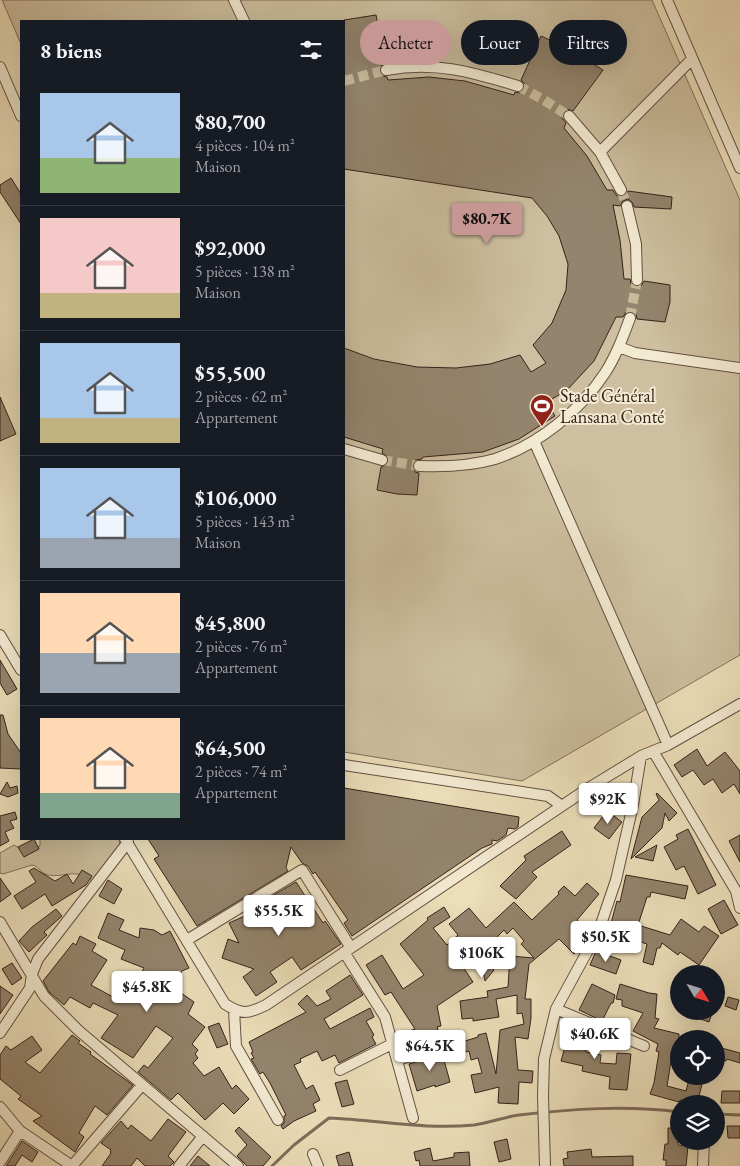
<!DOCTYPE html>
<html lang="fr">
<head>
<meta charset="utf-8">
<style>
  :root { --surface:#171b24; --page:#242831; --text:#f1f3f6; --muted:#9ea1a6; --line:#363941; --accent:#c59692 }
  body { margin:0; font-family:"EB Garamond",serif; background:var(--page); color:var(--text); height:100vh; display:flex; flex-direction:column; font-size:19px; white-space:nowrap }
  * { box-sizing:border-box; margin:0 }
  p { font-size:16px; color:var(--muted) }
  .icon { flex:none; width:28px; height:28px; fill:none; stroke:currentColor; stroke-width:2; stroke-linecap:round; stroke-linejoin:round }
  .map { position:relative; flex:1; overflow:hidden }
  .side { position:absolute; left:20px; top:20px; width:325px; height:820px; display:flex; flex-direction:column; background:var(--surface); border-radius:0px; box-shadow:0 5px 20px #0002 }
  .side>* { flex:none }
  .guide { position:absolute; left:360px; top:20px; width:305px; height:45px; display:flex; gap:10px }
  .needle { width:32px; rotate:128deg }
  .tools { position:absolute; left:670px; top:965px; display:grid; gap:10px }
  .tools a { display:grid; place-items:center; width:55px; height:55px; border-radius:50%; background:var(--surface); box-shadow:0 5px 20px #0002; font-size:25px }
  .price { position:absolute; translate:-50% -42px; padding:0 11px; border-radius:5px; background:#fff; color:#222; font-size:16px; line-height:32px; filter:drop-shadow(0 1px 2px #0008) }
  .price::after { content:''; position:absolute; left:50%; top:30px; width:15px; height:11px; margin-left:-8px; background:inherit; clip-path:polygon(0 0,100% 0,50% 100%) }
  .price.selected { background:var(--accent); color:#111 }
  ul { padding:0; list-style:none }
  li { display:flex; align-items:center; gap:15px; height:125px; padding:0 20px }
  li+li { border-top:1px solid var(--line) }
  li span { display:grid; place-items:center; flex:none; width:140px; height:100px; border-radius:0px; color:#555 }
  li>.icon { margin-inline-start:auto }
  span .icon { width:60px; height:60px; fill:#fffc; stroke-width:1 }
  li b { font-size:21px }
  h2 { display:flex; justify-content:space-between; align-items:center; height:60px; padding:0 20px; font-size:21px }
  .tag { padding:0 18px; border-radius:22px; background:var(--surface); box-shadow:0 5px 20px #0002; font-size:18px; line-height:45px }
  .tag.selected { background:var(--accent); color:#111 }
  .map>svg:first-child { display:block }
  .green { fill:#cdbf9f; stroke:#81705c }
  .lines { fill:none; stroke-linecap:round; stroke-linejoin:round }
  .stream { stroke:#7e6d5a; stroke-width:3 }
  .building { fill:#94846d; stroke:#35221a }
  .minor-tunnel { stroke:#c7b99a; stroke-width:10; stroke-dasharray:10 5; stroke-linecap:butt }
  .minor-casing { stroke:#635142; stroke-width:12 }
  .minor { stroke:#f3ead2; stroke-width:10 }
  .labels { text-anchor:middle; stroke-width:4; stroke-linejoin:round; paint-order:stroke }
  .poi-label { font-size:18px; fill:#35221a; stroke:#f3ead2; text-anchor:start }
</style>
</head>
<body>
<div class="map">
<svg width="740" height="1166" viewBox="0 0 740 1166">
  <rect width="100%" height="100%" fill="#ecdfba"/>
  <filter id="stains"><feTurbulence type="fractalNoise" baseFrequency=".004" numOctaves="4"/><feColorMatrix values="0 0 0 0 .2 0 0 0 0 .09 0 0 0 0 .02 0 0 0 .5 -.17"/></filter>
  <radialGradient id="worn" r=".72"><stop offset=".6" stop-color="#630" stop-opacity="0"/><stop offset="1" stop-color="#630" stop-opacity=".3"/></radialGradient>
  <path class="green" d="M2,0h650l88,200v455l-218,126 -178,-29v-731h-323v23z
    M40,839h79l3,14 -26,31c-5,-3 -9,-8 -14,-9 -12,-4 -25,4 -37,-1 -5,-3 -7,-8 -13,-9l-29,9 -3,-1v-20l14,-8 10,6 16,-5z"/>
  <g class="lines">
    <path class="stream" d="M716,1114l24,1
      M272,1166l22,-21 35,-27c49,2 96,12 145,7 15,-2 30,-8 45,-10 52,-6 107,-10 160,-3"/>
  </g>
  <path class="building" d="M376,15l9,48 -5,4 -1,4 4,5 4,1 1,3 41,-3 36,4 49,14 1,-3 5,1 4,-5 1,-4 -4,-4 20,-44 30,14 32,20 -30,41 -6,-2 -4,4 -1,5 4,5 -2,5 23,28 20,34h6l4,6 3,1 5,-1 3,-5 44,6 -1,12 -37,-2 -2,-5 -4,-3 -5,2 -3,5 -7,-1 7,35 4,39h6l1,5 6,3 4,-1 3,-5 26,4v17l-5,20 -28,-3 -1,-5 -4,-3 -6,1 -3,5h-7l-22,44 -27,29 -20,12 8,14 -36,23 -36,13 -60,5 -1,2 -7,1 -3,6 3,6 4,1 -2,22 -20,-1 -20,-4 4,-23 5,-2 2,-3 -1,-6 -5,-3 1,-4 -39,-12v-89l30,11 43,8 39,1 34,-4 30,-9 11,17 15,-9 -13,-18 19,-22 14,-33 2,-26 -9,-28 -12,-20 -15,-18 -188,-29v-149z
    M11,178l10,16v30l-21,-32v-7z
    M0,397l16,37 -16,7z
    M0,660l17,29 -10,6 -7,-12z
    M0,715h3l5,19 13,19v16l-21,-1z
    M697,749l10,17 18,-14 15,19v23l-6,-10 -12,9 -9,-14 -9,6 -11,-15 -11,7 -8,-12z
    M7,782l3,6 7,-2 1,7 -10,4 -8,-3z
    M344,788l175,29 -1,10 -3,2 -7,-1 -2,7 -9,6 -5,-1v4l-10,4 -130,88 -8,-13 4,-3 -33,-48 -2,2 -5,-8 -6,-3 -11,-16 -5,21 2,3 -91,55 -43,-67 5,-3 -11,-17h196z
    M657,793l20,20 -8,8 -4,-8 -3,15 -31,31 11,-42 17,-17 -3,-6z
    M607,811l15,11 -13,17 -15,-11z
    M15,812l2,7 -7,2 4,7 -9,4 4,9 -9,5v-30z
    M688,829l28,56 -18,9 -14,-28 -8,4 -12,-23 14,-8 -2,-4z
    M562,831l9,14 -39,27 5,5 -21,22 -16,-13 26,-26 -2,-4z
    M740,835v27l-11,-21z
    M34,839l5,10 -15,8 -6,-10z
    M657,845l-4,16 -18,-4z
    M34,868l21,13 12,-7 6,10 9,-14 10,6 -6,9 -34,21 -7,-12 -23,15 -8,-13 22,-14 -7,-11z
    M626,875l62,11 -3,13 -34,-7 -1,5h-3l-9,28 32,10 11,-16 18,13 5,-6 15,10 -20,29 -19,-13 -2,3 -16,-12 -2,5h-3l-4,17 -10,-3 4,-18 -22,-7 3,-9 -17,-5 6,-22 3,1z
    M0,878l11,16 -11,8z
    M108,880l14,9 -8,15 -15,-8z
    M296,882l27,41 2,-2 16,23 -40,26 -9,-13 -22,15 7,10 -21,14 -13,-19 11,-8 -32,-11 6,-19 11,4 -10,-20 18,-8 -2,-3z
    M587,883l12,11 -22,26 13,13 -7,12 -9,9 -15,-15 -30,25 -4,35h6v19l-3,21 -13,-2 3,33 15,1 -1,12 -13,-1 -1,22 -20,-1 1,-16 -24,6 -4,-18 11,-2 -4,-15 -7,2 -2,-9 -4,1 -1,-6 1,-5 13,-4v-2l8,-2 10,41 4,-44 24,-6 -2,-11 -5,1v-19l-21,4 3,18 -26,4v-3l-11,1 -2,-18 28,-4 -1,-6 21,-4 2,-31 24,2 -13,-14 3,-3 -11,-13 -6,6 -3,-4 -14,14 8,13 -12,7 8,6 -9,11 -1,-6 -33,-26 22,33 -36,24 4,20 -4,1 1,3 -18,5 3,10 -18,5 -5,-16 15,-5 -24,-37 -6,3 -19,-30 16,-10 21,34 21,-14 -24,-31 28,-24 -1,-2 17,-11 6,10 -17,11 14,17 11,-10 -9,-11 20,-16 17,20 28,-26 18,18 27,-26 -1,-2 6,-6 11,10z
    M724,900l14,25 -17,9 -13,-25z
    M56,909l6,7 -18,16 3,3 -18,17 -10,-11 13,-14z
    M108,913l16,7 -5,10 20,8 1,-10 14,2 8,5 8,-4 19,37 -7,3 -8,17 20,14 -6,12 17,13 -13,17 6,6 -3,4 3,4 -5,5 11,13 15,-9 13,22 4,-4 13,14 -15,15 -11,-11 -18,17 -27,-27 -7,7 -33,-28 6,-7 4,3 25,-30 -17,-12 -23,32 -32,-20 17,-23 -25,-12 -3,5 -20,-11 -6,8 -15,-13 -6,-11 30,-38 3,2 4,-9 16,8 -4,7 15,9 -16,25 33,18 4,-7 1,1 15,-29 -23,-9 4,-9 -27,-12z
    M596,951l25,9 -5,14 -26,-9z
    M12,963l10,15 -10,7 -10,-16z
    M350,975l13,20 -39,24 6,10 40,-21 4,9 -8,4 8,14 -2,2 4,7 -37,19 -4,-8 -13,6 -5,-10 -17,8 1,3 -7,3 12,24 7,-4 7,15 -7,4 3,7 -22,10 -11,8 -2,-3 3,-3v-7l2,-1 -16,-32 -7,-11 -3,2 -9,-15 3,-1 -3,-5 2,-1 -4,-10 57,-30 -8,-8 9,-9 10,11 14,-7 -5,-8z
    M592,984l23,11 -2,8h-2l-9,18 -23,-11z
    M620,984l29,9 8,1 -2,24 4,1 -5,9 25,6v11l-3,-1 -2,12 -2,-1 -5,31 19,5 4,-15h14l-7,28 -17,-4 -1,2 -29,-8 4,-11 5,-31 -3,-1 2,-7 -25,-13 10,-18 -21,-7v-6l-6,-1z
    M0,986l13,9 -13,19z
    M728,997l11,3 -3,10 -11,-4z
    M683,1011h30l-4,11 -26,-9z
    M564,1021l17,6 -5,20 10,3v2l15,3 -1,8 16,1 1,-11 14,1 -4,36 -18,-1 1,-12 -28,-6 1,-5 -22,-5 6,-21 -7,-1z
    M219,1023l9,21 -11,4 -9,-21z
    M72,1035l8,6 -2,2 13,9 -1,2 43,31 -26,30 -12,-9 -15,25 -1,2 5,4 -9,15 -42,-31 9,-5 -24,-17 3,-3 -21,-17v-24l6,-9 5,4 21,-14 10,14 -17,12 15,11z
    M718,1047l22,6v10l-13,-4 -1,2 -10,-3z
    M448,1052l2,7 -6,1 6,22 -15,5v-2l-18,6 -8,-27z
    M347,1080l7,24 -12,3 -7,-24z
    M722,1091h18v12h-19z
    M168,1119l18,13 -18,24 6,6 -4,4h-25l-8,-8 -6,8h-29l9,-13 -1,-1 1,-2 -10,-7 20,-22 7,8 3,-4 20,16z
    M727,1126h13v12h-12z
    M239,1127l32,30 -8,9h-16l-10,-10 10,-11 -12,-14z
    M668,1128h11l-1,17 10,1 -2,20h-20v-6h-3l2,-16h3z
    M507,1139l4,20 -12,3 -5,-20z
    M22,1141l16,11 -6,10 -10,-7 -7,11h-9z
    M430,1148l3,13 21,-4v-4l15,-1 1,14h-50l-1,-6 -3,1 -2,-9z
    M591,1149l1,8 41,-1v10h-69l-1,-7 5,-1 -1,-6z
    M349,1152l4,14h-14l-3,-10z
    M198,1156l12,10h-20z"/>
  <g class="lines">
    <path class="minor-tunnel" d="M344,81l42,-11
      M518,86l26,14 25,16
      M621,190l6,16
      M630,318l7,-38
      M382,460l37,6"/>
    <g class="minor-casing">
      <path id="minor" d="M234,0l10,21
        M667,0l73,168
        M0,67l21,49
        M386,70c49,-9 86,2 132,16
        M569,116l31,36 21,38
        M600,152l92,-93
        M627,206l9,38 1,36
        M619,347l16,6 105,15
        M534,441l134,304
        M344,449l38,11
        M419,466c25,1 52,0 76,-7 43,-14 85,-48 110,-86 11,-17 18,-36 25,-55
        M0,635l21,35
        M653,751l83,140 4,17
        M344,765l204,31 14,10
        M587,789l46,16
        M125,839l100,165c17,11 23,10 41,1l321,-216 54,-33 27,-11 72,-41
        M0,922l44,74 34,34 160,136
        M187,940l115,-70 49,78
        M344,952l41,65 28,101
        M556,1009l88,37
        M234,1010l2,36 42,74
        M0,1033l30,-45 2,-14 6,-15 90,-117
        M397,1060l61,-18
        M340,1070l52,-26
        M0,1107l20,24 52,35 70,-81
        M313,1154l5,12
        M0,1162l20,-31
        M179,1166l24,-30
        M545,1166l-2,-70 1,-37 12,-50 43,-79 17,-50 17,-75 8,-49
        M703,1166l1,-25"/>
    </g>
    <use href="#minor" class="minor"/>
  </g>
  <defs>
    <g id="stadium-pin" transform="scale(1.25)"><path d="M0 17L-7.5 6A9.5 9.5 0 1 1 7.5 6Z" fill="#8f2418" stroke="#f3ead2"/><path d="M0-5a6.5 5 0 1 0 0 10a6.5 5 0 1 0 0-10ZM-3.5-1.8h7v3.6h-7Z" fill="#fff"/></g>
  </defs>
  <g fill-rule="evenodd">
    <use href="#stadium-pin" x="542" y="406"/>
  </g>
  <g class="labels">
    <g class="poi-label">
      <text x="560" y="402">Stade Général<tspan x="560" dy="21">Lansana Conté</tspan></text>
    </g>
  </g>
  <rect width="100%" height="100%" filter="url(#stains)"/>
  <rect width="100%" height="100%" fill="url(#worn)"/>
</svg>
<div class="tools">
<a><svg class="needle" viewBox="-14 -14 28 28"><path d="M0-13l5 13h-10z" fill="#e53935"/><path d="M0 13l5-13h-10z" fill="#9ea1a6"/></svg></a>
<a><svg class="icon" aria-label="locate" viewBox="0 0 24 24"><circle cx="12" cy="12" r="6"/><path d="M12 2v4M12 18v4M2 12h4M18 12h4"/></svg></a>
<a><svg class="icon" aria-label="layers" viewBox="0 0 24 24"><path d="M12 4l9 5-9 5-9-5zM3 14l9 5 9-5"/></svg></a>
</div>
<b class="price selected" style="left:487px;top:245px">$80.7K</b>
<b class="price" style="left:608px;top:825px">$92K</b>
<b class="price" style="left:279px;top:937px">$55.5K</b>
<b class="price" style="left:606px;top:963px">$50.5K</b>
<b class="price" style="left:482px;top:979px">$106K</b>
<b class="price" style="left:147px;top:1013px">$45.8K</b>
<b class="price" style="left:595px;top:1060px">$40.6K</b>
<b class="price" style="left:430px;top:1072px">$64.5K</b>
<div class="guide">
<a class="tag selected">Acheter</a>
<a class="tag">Louer</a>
<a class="tag">Filtres</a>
</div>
<section class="side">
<h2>8 biens<svg class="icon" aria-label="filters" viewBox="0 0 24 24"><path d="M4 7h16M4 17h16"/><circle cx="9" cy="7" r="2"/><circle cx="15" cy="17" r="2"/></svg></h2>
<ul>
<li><span style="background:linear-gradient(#a9c7e8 65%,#8fb573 0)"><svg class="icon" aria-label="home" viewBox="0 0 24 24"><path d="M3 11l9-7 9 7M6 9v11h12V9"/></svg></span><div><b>$80,700</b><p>4 pièces · 104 m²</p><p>Maison</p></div></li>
<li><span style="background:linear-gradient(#f6c9c9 75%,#c2b280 0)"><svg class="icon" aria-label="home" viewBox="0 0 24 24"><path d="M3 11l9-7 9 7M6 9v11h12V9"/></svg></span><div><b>$92,000</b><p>5 pièces · 138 m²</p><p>Maison</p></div></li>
<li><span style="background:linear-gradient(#a9c7e8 75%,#c2b280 0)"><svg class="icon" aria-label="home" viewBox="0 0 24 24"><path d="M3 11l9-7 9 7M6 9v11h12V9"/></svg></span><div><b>$55,500</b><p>2 pièces · 62 m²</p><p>Appartement</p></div></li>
<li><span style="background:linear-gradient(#a9c7e8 70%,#9aa5b1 0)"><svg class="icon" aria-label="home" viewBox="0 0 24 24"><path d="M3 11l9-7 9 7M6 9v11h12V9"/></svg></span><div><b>$106,000</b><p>5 pièces · 143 m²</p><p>Maison</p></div></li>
<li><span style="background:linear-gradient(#ffd9b3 60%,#9aa5b1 0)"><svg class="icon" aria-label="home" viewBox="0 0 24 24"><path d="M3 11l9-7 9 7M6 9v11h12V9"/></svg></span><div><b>$45,800</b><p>2 pièces · 76 m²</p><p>Appartement</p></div></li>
<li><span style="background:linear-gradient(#ffd9b3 75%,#7fa58c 0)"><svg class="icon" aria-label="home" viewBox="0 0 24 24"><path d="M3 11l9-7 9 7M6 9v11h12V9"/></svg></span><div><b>$64,500</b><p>2 pièces · 74 m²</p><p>Appartement</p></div></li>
</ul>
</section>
</div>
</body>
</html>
